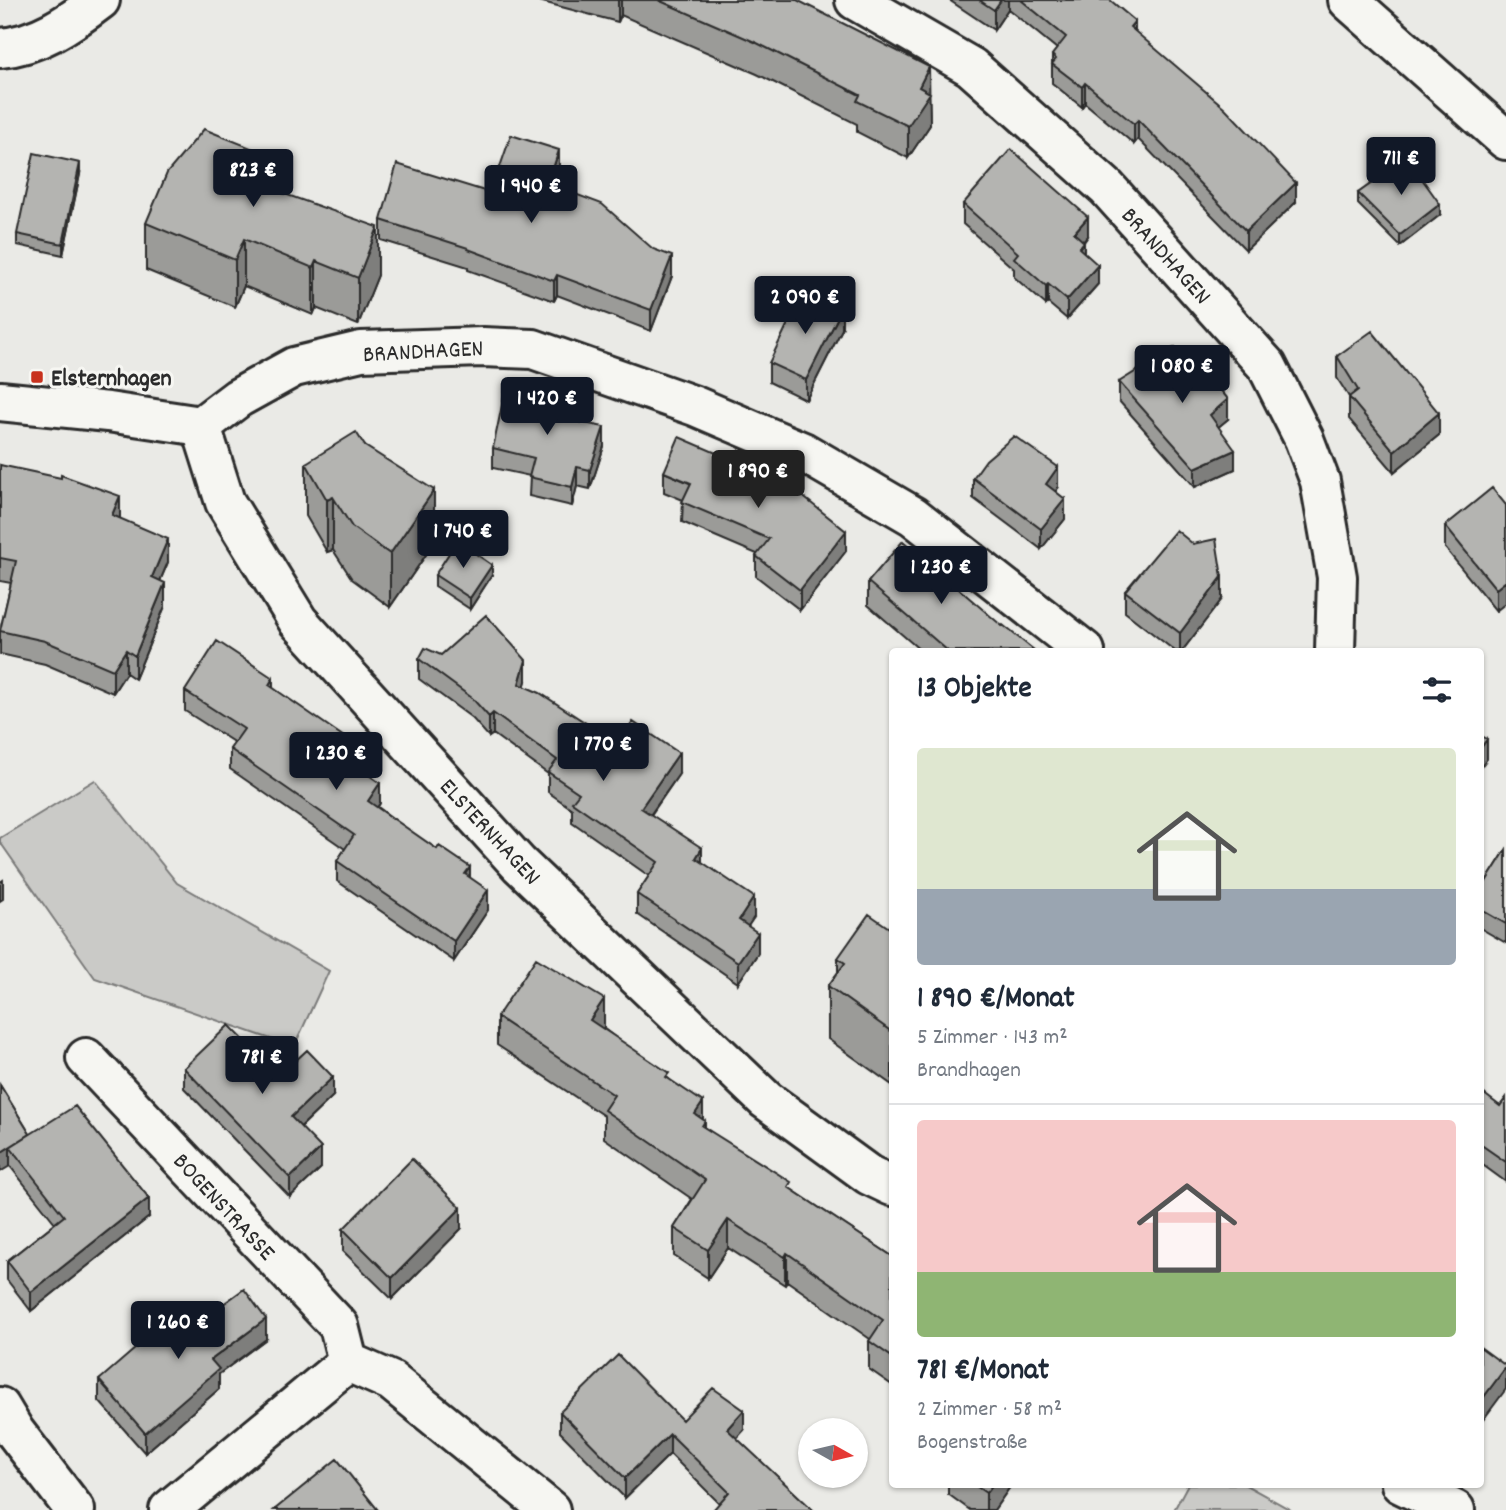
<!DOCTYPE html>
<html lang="de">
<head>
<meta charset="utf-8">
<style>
  :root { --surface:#fff; --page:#f6f6f7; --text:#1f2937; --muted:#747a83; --line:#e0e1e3; --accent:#111827 }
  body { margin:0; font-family:Dekko,sans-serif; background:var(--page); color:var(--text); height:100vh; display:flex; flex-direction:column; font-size:26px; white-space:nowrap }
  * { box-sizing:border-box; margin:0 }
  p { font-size:23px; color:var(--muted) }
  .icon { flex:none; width:38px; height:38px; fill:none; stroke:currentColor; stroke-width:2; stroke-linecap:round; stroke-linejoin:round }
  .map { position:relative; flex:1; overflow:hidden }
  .drawer { position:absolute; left:889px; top:648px; width:595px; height:840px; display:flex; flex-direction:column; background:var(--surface); border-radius:7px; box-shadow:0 2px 5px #0004 }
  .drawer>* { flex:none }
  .needle { width:46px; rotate:98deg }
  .controls { position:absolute; left:798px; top:1418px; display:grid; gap:14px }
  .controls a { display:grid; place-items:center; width:70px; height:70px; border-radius:50%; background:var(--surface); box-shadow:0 2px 5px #0004; font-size:35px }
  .price { position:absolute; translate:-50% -60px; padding:0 16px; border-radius:7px; background:var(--accent); color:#fff; font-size:23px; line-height:46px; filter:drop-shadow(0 2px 4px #0008) }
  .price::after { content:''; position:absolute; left:50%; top:42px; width:21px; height:16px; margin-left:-10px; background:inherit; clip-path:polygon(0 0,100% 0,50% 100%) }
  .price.on { background:#222; color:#fff }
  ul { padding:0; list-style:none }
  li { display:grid; align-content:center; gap:14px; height:371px; padding:0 28px }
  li+li { border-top:2px solid var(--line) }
  li span { display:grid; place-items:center; height:217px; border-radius:7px; color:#555 }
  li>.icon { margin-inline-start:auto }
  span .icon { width:126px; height:126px; fill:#fffc; stroke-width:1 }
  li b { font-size:30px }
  h2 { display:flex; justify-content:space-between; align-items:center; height:84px; padding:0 28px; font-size:30px }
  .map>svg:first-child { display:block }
  .green { fill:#cacac7; stroke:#7a7a79; stroke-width:2 }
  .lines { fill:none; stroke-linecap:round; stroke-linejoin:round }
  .street-casing { stroke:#2b2b2b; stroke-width:44 }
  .secondary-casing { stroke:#2b2b2b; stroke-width:44 }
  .street { stroke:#f6f6f2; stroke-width:38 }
  .secondary { stroke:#f6f6f2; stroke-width:38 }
  .wall { fill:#9b9b98; stroke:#2b2b2b; stroke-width:2 }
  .shaded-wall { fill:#7e7e7c; stroke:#2b2b2b; stroke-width:2 }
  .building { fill:#b4b4b1; stroke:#2b2b2b; stroke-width:2 }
  .poi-dot { fill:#c8321e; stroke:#f6f6f2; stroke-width:2.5 }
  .labels { text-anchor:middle; stroke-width:6; stroke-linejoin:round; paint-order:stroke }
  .street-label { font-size:24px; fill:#2b2b2b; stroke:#f6f6f2 }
  .poi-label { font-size:24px; font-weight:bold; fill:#2b2b2b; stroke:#f6f6f2; text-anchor:start }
</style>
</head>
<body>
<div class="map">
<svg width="1506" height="1510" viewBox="0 0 1506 1510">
  <rect width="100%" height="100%" fill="#eaeae6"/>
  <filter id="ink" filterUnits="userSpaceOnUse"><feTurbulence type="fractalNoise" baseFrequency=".0143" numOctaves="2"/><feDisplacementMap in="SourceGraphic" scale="14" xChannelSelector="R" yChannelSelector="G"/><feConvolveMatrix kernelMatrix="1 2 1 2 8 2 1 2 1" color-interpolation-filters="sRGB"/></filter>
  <g filter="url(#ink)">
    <path class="green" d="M95,780l82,103 152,88 -35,76 -199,-69 -95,-136v-4z
      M1188,1484h56l47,26h-117z"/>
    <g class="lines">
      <g class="street-casing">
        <path id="street" d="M855,0l116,67 136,121 160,178 37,73 16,42 17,96 -2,74
          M0,48c38,-3 70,-25 100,-48
          M0,401l108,11 93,14 24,76 73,119 221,243 247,236 103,75 23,11
          M201,426l37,-28 56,-31 67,-16 122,-4 50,2 162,57 108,46 110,64 172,135
          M86,1058l253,268 9,36
          M348,1362l43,19 159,129
          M0,1407l15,25 60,78
          M1401,1484l54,26
          M169,1510l179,-148"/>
      </g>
      <g class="secondary-casing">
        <path id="secondary" d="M1348,0l158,140"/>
      </g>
      <use href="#street" class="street"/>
      <use href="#secondary" class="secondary"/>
    </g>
    <path class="wall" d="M535,0h262l132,92 1,33 -22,33 -51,-26v-8l-100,-50 -136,-59 -3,7z
      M949,0h161l25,32 161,170 -50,48 -108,-111 -4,5 -49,-41 -3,4 -30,-24v-28l5,-6 -49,-40 -14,21z
      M559,170l-5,16 118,90 -21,55 -94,-36 -3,6 -86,-31v-3l-87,-27v-20l110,-27z
      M80,174l-17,81 -46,-10v-11z
      M1358,193l82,22 -40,31 -42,-42z
      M288,195l90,80 -20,50 -42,-17 -3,7 -69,-29 -9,21 -89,-37v-47z
      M963,204l125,32 -4,6v10l14,32 -31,35 -19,-16 -2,2 -32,-28v-8l-51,-45z
      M842,329l-36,71 -37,-18v-19z
      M1337,356l102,79 -45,37 -45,-53v-22l-12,-19z
      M1119,382l109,37 -10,8 17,42 -40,18 -76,-86z
      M572,420l32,26 -14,43 -13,-3 -5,20 -43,-10 1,-20 -37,-8v-20z
      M365,446l69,97 -44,64 -38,-28 -19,-29 -6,2 -21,-36v-53z
      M0,465l120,54 48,43 -8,19 5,25 -30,73 -9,-6 -13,20 -68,-29 -45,-10v-23l11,-48 -11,-2z
      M664,472l182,79 -46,59 -44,-34v-20l1,-2 -75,-32 1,-22 -19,-8z
      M973,478l85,10 -3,3 10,28 -24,30 -68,-51z
      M1506,505l-10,106 -51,-63v-22z
      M435,575h57l-22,34 -35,-23z
      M868,582l134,44 33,25h-114l-53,-46z
      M1125,591l97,8 -40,52h-7l-50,-39z
      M441,655l85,26 -2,6 94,57 61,30 -28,41 51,47 52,55 -6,9 10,27 -20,30 -101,-69v-20l12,-18 -77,-54v-13l-24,-17v-18l-55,-40 -4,3 -17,-19 -53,-39v-20z
      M273,688l74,72 33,43 -2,4 92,71 18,32 -34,51 -117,-80v-20l8,-12 -115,-80v-20l5,-6 -50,-32v-20z
      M1506,850v93l-26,-15v-37z
      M892,930v155l-64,-46v-53l10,-14v-14z
      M497,1017l107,10 -1,1 66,51 34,41 2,8 86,61 101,67v129l-23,-16v-28l1,-2 -83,-58 -2,4 -57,-37 -20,30 -34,-22v-28l18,-29 -88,-61v-22l-107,-71z
      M184,1068l95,8 54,20 -32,31 20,41 -31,29 -106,-109z
      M0,1085l30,49 119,83 -118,94 -24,-31v-19l48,-38 -45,-57z
      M1480,1096l20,10 6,-8v84l-26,-19z
      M343,1229h118l-69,70 -49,-48z
      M186,1331l80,8 -47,35v15l-74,64 -46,-52v-21z
      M560,1412l122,8 62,10 -8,8 77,72 -94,-7 -49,-49 -45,44 -65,-66z
      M948,1484h64l-18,26h-24l-22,-16z"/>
    <path class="shaded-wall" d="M618,0h3v15l-3,7z
      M1001,0h7v9l-14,21v-20z
      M1135,21v20l-5,-14z
      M929,67l1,58 -22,33v-32l11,-39z
      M1085,83v20l-3,4v-20z
      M1138,120v19l-4,5v-20z
      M559,150v20l-11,34v-20z
      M80,163v11l-17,81v-11z
      M288,163v47l-12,-19z
      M1296,183v19l-50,48v-19z
      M1440,204v11l-40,31v-11z
      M1088,217v19l-14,16v-19z
      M378,227v48l-20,50v-47z
      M244,239v47l-9,21v-47z
      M1084,242v19l-5,-13z
      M672,256v20l-21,55v-21z
      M316,261v47l-3,7v-47z
      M1098,265v19l-31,35v-19z
      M557,275v20l-3,6v-20z
      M1048,284v19l-2,2v-19z
      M842,309v20l-36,71v-20z
      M1228,399v20l-18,15v-19z
      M1439,413v22l-45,37v-21z
      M604,427v19l-14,43v-19z
      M1235,450v19l-40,18v-19z
      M577,467v19l-5,20v-19z
      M1058,467v21l-12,17v-21z
      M434,490v53l-44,64v-53z
      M120,496v23l-8,-4z
      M333,497v53l-6,2v-52z
      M1065,499v20l-24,30v-20z
      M846,531v20l-46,59v-20z
      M168,539v23l-16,38v-23z
      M492,565v10l-22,34v-11z
      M1222,577v22l-40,52h-2v-18z
      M1506,581v22l-10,8v-22z
      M165,583v23l-30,73v-23z
      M126,650v23l-13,20v-23z
      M526,660v21l-7,24v-21z
      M273,678v20l-4,-13z
      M493,713v21l-4,3v-20z
      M347,739v20l-9,-6z
      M1487,739v20l-7,9v-19z
      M679,753v21l-38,54v-20z
      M380,783v20l-12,18v-20z
      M702,848v20l-6,-10z
      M470,867v20l-5,-13z
      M3,880v19l-3,2v-19z
      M488,890v20l-34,51v-20z
      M754,897v20l-15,23v-20z
      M758,933v20l-20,30v-21z
      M604,999v28l-14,21v-28z
      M333,1077v19l-42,40v-19z
      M703,1102v22l2,-3v28l-10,-35z
      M10,1147v19l-10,6v-19z
      M321,1148v20l-31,29v-19z
      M149,1198v19l-118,94v-19z
      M461,1208v21l-69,70v-21z
      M728,1220v28l-20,30v-28z
      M787,1253v28l-2,4v-28z
      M266,1319v20l-47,35v15l-74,64v-20l66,-73z
      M1506,1367v22l-26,35v-22z
      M744,1410v20l-17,19v-20z
      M670,1434v20l-45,44v-20z
      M993,1484h19l-18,26h-8v-17z"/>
    <path class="building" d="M658,0h139l132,67 -10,20 11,6 -22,33 -51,-25 3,-6 -103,-52z
      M979,0h22l-7,10z
      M1021,0h89l25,21 -5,6 95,81 71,75 -50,48 -108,-111 -4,4 -49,-41 -3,4 -30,-23 4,-5 -4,-4 14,-18z
      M204,129l84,34 -12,28 102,36 -20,51 -42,-17 -3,7 -69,-29 -9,21 -89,-37 21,-50z
      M511,135l48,15 -11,34 54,20 51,45 19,7 -21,54 -94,-35 -3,6 -86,-32v-1l-87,-28 16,-56 94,29z
      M1011,149l77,68 -14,16 10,9 -5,6 19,17 -31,35 -19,-16 -2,2 -32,-28 4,-5 -55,-49z
      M34,153l46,10 -17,81 -46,-10z
      M1407,158l33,46 -40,31 -42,-42z
      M807,292l35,17 -36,71 -37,-17 25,-52 3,1z
      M1372,331l67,82 -45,38 -45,-54 9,-7 -21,-34z
      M1175,347l18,21 6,-4 29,35 -18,16 25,35 -40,18 -76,-86z
      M505,391l67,15 -3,14 35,7 -14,43 -13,-3 -5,20 -43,-10 5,-19 -41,-10z
      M356,432l9,14 69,44 -44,64 -38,-27 -19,-30 -6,3 -21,-37z
      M1014,436l44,31 -12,17 19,15 -24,30 -68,-51 13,-18z
      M679,437l107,46 60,48 -46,59 -44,-34 13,-17 -87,-37 9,-19 -27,-11z
      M0,465l61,13v-3l59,21 -8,19 56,24 -16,38 13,6 -30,73 -9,-6 -13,20 -68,-29 -45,-10 16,-70 -16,-3z
      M1492,488l14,17v76l-10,8 -51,-63z
      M1176,530l17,14 23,-5 6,38 -42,56 -55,-42z
      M457,541l35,24 -22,33 -35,-23z
      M903,541l99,85 1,-1 32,26h-87l-80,-69z
      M486,615l40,45 -7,24 21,9 78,51 15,-22 46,31 -38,55 61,40 -6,10 58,39 -15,23 19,13 -20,29 -101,-68 21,-32 -86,-60 7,-9 -31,-21 9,-12 -64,-47 -4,4 -17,-19 -53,-39 6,-11 16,7z
      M217,641l56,37 -4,7 78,54 -9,14 42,30 -12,18 69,48 2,-3 31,21 -5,7 23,16 -34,51 -117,-80 17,-26 -124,-86 14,-20 -59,-38z
      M1480,735l7,4 -7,10z
      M1506,850v74l-26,-15v-18z
      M869,914l23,16v102l-64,-46 17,-23 -7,-5z
      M536,958l68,41 -14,21 79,53 -3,4 37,25 -8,12 10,7 -3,5 89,56 -3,5 104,69v101l-23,-16 14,-21 -96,-67 -2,4 -57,-37 -20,30 -34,-22 31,-48 -101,-70 10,-15 -117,-78z
      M229,1025l50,51 28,-26 26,27 -42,40 30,31 -31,30 -106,-110z
      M0,1085l30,49 -30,19z
      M1483,1093l17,13 6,-8v64l-26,-18v-48z
      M75,1106l74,92 -118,94 -24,-31 57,-45 -54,-69z
      M412,1159l49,49 -69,70 -49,-49z
      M244,1289l22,30 -55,41 8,9 -74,64 -46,-53 74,-64 13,15z
      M1480,1347l26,19v1l-26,35z
      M618,1355l64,65 31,-32 31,22 -17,19 86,81h-100l16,-18 -59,-58 -45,44 -65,-66z
      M337,1459l41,51h-104z
      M973,1484h20l-7,9z"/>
  </g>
  <rect class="poi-dot" x="30" y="370" width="14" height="14" rx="3.5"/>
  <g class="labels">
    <g class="street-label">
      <text transform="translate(1167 255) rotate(48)" y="8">BRANDHAGEN</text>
      <text transform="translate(423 350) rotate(-3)" y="8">BRANDHAGEN</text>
      <text transform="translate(491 831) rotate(47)" y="8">ELSTERNHAGEN</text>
      <text transform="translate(225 1206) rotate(47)" y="8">BOGENSTRASSE</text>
    </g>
    <g class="poi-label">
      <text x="51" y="385">Elsternhagen</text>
    </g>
  </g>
</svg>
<div class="controls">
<a><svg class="needle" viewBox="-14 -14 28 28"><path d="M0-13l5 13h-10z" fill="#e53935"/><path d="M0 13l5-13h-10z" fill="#747a83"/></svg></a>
</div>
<b class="price" style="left:1401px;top:197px">711 €</b>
<b class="price" style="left:253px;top:209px">823 €</b>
<b class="price" style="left:531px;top:225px">1 940 €</b>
<b class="price" style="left:805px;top:336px">2 090 €</b>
<b class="price" style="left:1182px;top:405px">1 080 €</b>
<b class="price" style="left:547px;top:437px">1 420 €</b>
<b class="price on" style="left:758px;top:510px">1 890 €</b>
<b class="price" style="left:463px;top:570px">1 740 €</b>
<b class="price" style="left:941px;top:606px">1 230 €</b>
<b class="price" style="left:603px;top:783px">1 770 €</b>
<b class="price" style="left:336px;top:792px">1 230 €</b>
<b class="price" style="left:262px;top:1096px">781 €</b>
<b class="price" style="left:178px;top:1361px">1 260 €</b>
<section class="drawer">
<h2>13 Objekte<svg class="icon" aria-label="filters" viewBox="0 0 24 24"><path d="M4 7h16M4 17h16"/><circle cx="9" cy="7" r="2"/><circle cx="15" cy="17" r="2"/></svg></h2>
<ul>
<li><span style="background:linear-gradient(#dfe7d0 65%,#9aa5b1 0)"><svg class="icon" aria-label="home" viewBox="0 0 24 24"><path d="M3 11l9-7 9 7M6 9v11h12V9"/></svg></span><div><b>1 890 €/Monat</b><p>5 Zimmer · 143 m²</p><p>Brandhagen</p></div></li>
<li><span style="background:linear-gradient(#f6c9c9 70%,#8fb573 0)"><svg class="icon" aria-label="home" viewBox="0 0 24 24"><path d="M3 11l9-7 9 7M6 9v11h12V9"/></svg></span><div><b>781 €/Monat</b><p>2 Zimmer · 58 m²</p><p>Bogenstraße</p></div></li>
</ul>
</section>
</div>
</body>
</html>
